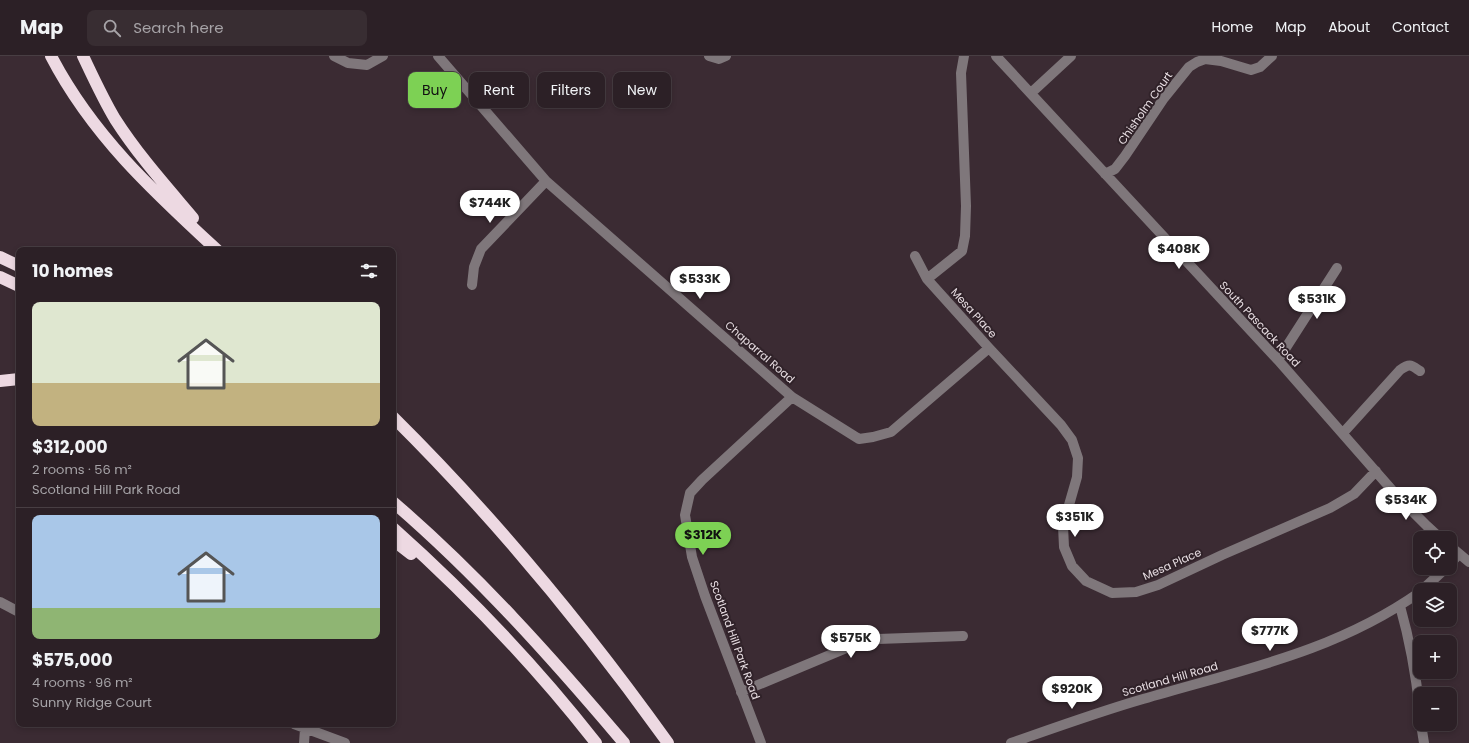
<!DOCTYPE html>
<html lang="en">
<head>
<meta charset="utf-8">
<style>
  :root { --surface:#2c2026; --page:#382d32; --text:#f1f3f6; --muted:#a6a3a7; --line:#483e43; --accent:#7dd154 }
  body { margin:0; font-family:Poppins,sans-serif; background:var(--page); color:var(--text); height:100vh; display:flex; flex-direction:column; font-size:15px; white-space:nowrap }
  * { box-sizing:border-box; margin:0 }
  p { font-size:13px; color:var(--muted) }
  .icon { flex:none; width:22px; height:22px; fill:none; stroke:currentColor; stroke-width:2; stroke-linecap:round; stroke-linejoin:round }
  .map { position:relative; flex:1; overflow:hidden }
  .drawer { position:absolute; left:16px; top:191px; width:380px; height:480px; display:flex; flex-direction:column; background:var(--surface); border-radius:8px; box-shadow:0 2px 6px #0003,0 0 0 1px var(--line) }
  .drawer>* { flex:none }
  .top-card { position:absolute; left:408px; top:16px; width:380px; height:36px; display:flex; gap:8px }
  .buttons { position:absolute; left:1413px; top:475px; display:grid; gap:8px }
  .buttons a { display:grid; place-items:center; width:44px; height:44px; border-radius:8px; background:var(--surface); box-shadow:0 2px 6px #0003,0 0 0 1px var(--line); font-size:20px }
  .price { position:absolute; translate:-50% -34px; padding:0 9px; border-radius:14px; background:#fff; color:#222; font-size:13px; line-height:26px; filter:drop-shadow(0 1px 2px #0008) }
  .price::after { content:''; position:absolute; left:50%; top:24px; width:12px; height:9px; margin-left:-6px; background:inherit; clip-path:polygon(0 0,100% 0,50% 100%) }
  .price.active { background:var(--accent); color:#111 }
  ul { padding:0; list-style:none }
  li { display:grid; align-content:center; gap:8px; height:212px; padding:0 16px }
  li+li { border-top:1px solid var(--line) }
  li span { display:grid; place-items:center; height:124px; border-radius:8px; color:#555 }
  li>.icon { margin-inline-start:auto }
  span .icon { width:72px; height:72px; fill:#fffc; stroke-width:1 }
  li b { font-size:17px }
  h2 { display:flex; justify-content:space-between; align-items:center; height:48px; padding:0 16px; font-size:17px }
  .chip { padding:0 14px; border-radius:8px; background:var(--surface); box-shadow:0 2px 6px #0003,0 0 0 1px var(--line); font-size:14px; line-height:36px }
  .chip.active { background:var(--accent); color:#111 }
  header { display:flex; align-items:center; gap:24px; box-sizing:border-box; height:56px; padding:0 20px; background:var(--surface); border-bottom:1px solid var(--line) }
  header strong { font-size:19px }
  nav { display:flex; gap:22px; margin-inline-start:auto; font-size:14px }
  .search { width:280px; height:36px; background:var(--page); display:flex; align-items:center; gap:10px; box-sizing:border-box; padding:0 14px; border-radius:8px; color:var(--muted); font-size:15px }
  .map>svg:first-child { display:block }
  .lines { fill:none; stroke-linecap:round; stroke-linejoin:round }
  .minor { stroke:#7f777b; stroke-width:10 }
  .highway { stroke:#edd9e2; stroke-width:12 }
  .labels { text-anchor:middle; stroke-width:4; stroke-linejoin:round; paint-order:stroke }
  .street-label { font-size:11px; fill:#e8dee3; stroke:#302229 }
</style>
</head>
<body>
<header>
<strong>Map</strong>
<div class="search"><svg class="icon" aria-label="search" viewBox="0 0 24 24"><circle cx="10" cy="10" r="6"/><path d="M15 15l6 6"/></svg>Search here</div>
<nav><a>Home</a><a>Map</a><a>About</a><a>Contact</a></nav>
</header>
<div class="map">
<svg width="1469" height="687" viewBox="0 0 1469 687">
  <rect width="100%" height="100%" fill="#3b2b33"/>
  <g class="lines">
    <path class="minor" d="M334,0l14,7 19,2 16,-9
      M438,0l108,125 246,216 67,42 14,-2 18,-5 98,-84
      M709,0l10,3 7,-3
      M996,0l282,304 121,138 28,28 13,12
      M1031,37l40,-37
      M1105,118l10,-5 10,-13 39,-58 25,-31 8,-5 8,-3 16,2 30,9 9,-3 12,-11
      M915,200l12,23 62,69 72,77 11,15 6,18 -1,19 -14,49 1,21 8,19 14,15 26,12 24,-1 22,-7 64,-30 108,-47 24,-14 22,-23
      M927,223l35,-28 3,-15 1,-30 -5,-133 3,-17
      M472,229l2,-18 7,-18 65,-68
      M1278,304l59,-92
      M1343,377l57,-63c10,-7 11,-5 20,1
      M1450,490l19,16
      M1450,508l9,-10
      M1422,534l24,-22
      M0,546l19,10
      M1400,550c10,35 16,69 20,106
      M741,636l120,-50 17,-3 85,-3
      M294,668l51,19
      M1421,668l3,19
      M304,687l1,-14
      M761,687l-56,-147 -13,-39 -7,-42 5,-22 12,-13 90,-83
      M1011,687c43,-15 87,-31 132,-44 98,-29 192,-47 277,-107"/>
    <path class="highway" d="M51,0c41,79 102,135 166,194
      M83,0c10,21 20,43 32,63 23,36 51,67 78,99
      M0,201l19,9
      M0,221l19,9
      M0,325l19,-2
      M393,361c101,100 192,210 275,326
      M393,446c85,73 159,156 231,241
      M393,472c74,66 142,137 203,215
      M393,484l18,14"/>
  </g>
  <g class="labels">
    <g class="street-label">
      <text transform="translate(1145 52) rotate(-55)" y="4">Chisholm Court</text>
      <text transform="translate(974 257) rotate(48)" y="4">Mesa Place</text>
      <text transform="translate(1260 268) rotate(47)" y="4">South Pascack Road</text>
      <text transform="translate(760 296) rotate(41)" y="4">Chaparral Road</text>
      <text transform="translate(1172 508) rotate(-24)" y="4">Mesa Place</text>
      <text transform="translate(735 584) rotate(70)" y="4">Scotland Hill Park Road</text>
      <text transform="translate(1170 623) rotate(-16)" y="4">Scotland Hill Road</text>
    </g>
  </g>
</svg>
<div class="buttons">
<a><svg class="icon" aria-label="locate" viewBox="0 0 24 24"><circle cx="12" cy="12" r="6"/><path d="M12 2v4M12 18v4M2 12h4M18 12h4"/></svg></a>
<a><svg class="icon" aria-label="layers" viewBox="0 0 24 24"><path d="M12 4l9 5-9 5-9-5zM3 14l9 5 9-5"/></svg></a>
<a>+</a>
<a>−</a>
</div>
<b class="price" style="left:490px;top:168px">$744K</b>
<b class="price" style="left:1179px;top:214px">$408K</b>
<b class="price" style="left:700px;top:244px">$533K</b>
<b class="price" style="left:1317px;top:264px">$531K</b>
<b class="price" style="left:1406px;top:465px">$534K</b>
<b class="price" style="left:1075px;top:482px">$351K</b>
<b class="price active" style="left:703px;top:500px">$312K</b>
<b class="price" style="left:1270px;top:596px">$777K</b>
<b class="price" style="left:851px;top:603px">$575K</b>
<b class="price" style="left:1072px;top:654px">$920K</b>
<div class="top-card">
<a class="chip active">Buy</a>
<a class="chip">Rent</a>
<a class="chip">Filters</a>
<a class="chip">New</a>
</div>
<section class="drawer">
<h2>10 homes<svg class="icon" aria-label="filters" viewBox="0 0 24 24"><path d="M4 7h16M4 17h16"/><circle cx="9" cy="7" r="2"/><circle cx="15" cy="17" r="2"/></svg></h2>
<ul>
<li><span style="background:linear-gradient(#dfe7d0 65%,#c2b280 0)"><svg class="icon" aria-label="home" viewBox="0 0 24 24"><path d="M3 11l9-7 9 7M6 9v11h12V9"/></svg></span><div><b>$312,000</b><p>2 rooms · 56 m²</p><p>Scotland Hill Park Road</p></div></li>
<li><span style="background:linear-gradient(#a9c7e8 75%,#8fb573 0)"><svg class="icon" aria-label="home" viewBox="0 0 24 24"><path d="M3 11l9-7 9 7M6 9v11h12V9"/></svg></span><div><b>$575,000</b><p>4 rooms · 96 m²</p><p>Sunny Ridge Court</p></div></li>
</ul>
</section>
</div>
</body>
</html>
